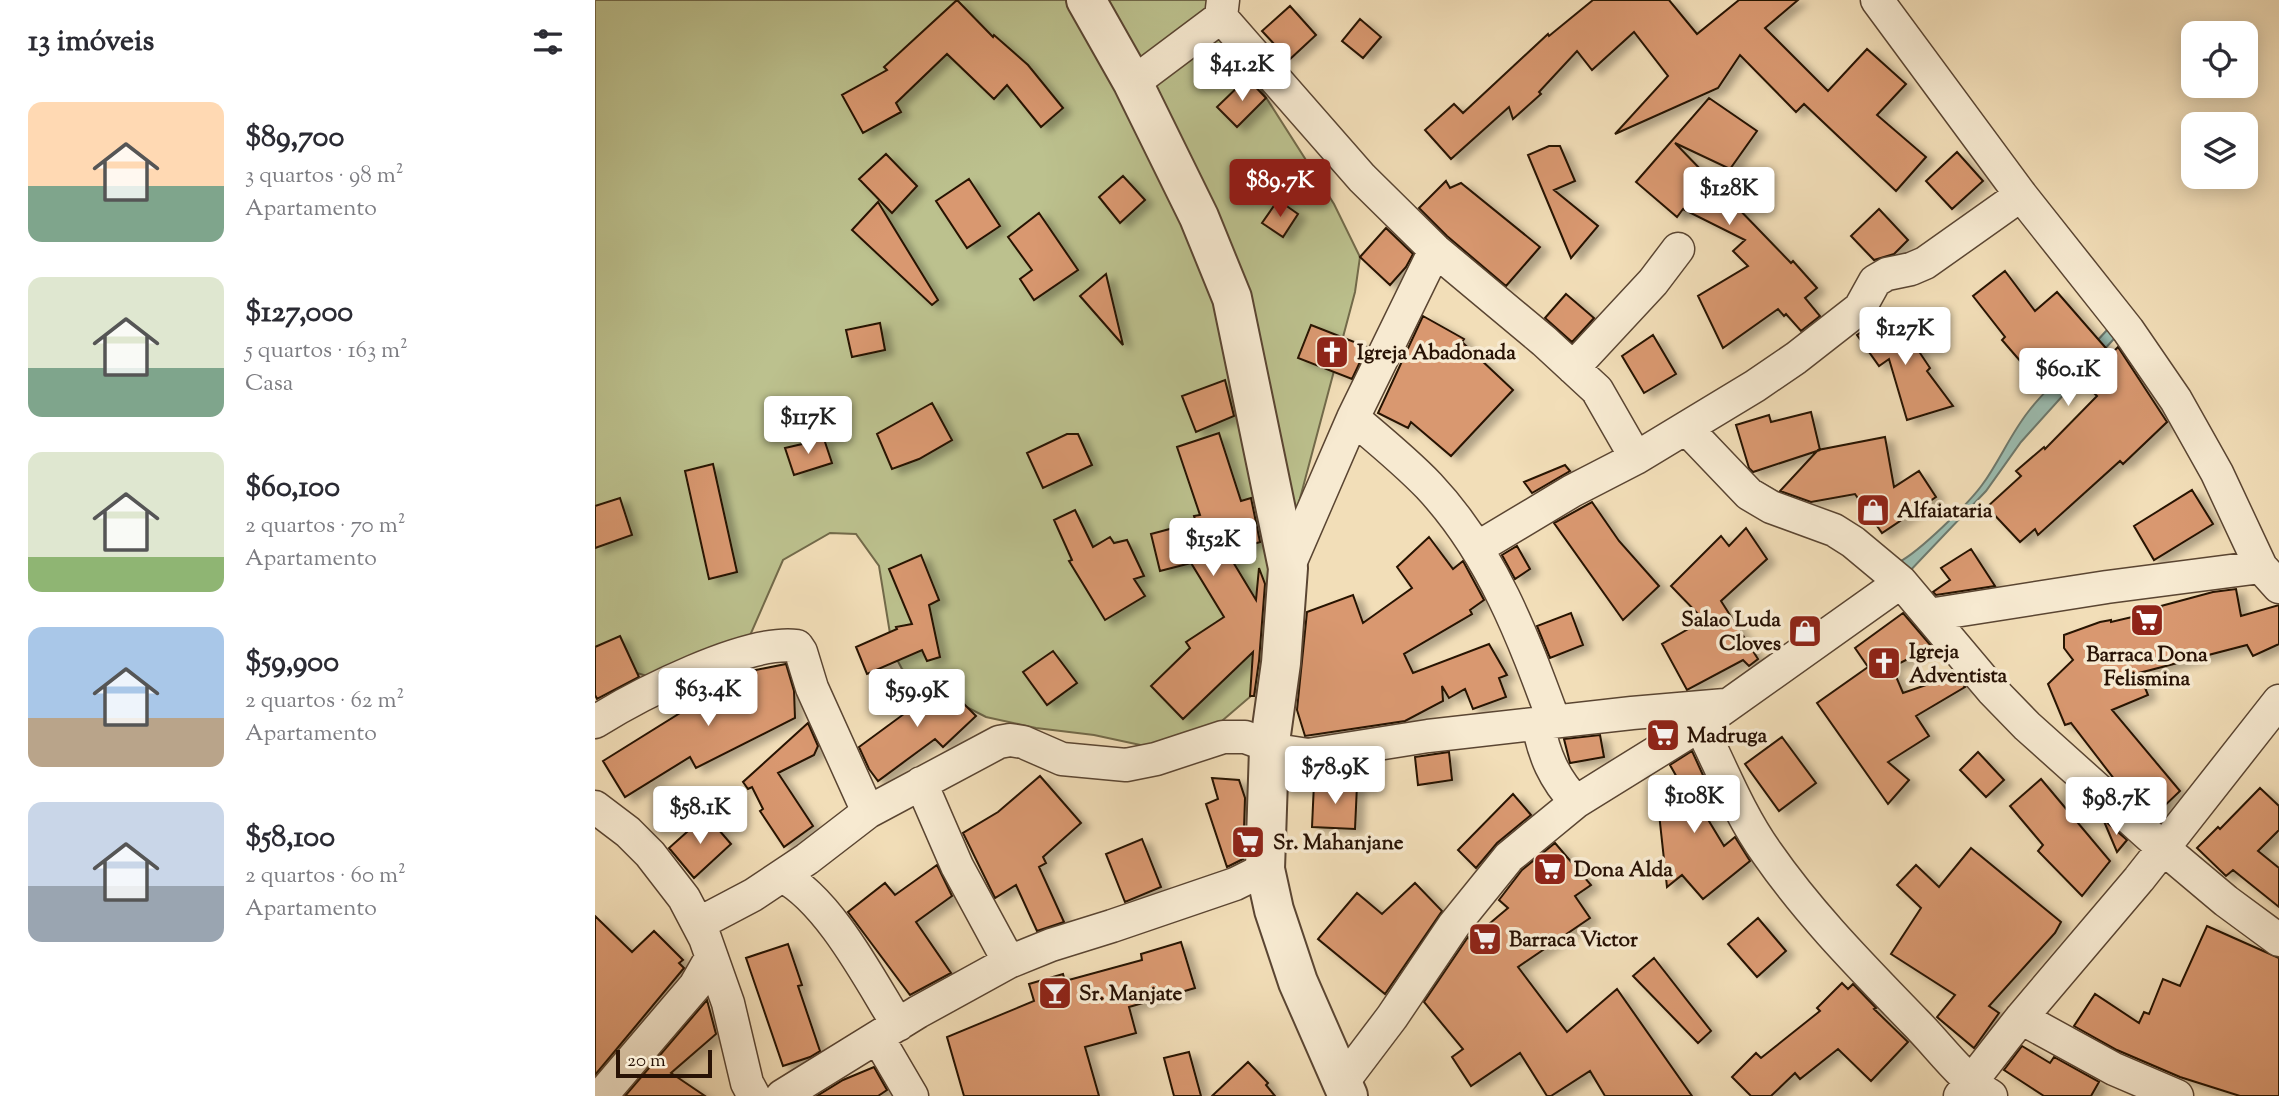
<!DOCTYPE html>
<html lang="pt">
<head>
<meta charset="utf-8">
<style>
  :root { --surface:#fff; --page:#f7f7f7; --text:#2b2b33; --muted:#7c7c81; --accent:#8f2418 }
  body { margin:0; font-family:"Sorts Mill Goudy",serif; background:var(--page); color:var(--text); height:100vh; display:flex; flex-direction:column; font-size:26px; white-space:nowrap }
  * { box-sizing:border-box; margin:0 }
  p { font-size:23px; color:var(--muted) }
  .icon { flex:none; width:38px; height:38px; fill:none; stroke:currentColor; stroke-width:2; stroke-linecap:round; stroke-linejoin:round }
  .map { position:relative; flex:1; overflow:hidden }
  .drawer { display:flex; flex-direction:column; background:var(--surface); width:595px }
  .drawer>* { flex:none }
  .tools { position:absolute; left:1586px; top:21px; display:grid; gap:14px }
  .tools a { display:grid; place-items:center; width:77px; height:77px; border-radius:14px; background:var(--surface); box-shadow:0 4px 18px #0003; font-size:35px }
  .scale { position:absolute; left:21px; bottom:18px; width:96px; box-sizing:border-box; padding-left:7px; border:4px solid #281205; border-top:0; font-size:19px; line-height:24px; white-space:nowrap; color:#281205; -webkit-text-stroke:5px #f7ead1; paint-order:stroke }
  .price { position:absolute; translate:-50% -60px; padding:0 16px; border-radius:7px; background:#fff; color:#222; font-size:23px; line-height:46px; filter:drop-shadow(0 2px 4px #0008) }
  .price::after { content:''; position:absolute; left:50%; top:42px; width:21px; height:16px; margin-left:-10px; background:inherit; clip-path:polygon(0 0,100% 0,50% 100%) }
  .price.selected { background:var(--accent); color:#fff }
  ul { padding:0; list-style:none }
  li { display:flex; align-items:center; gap:21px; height:175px; padding:0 28px }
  li span { display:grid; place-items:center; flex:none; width:196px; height:140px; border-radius:14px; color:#555 }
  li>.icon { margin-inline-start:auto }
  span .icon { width:84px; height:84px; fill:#fffc; stroke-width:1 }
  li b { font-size:30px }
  h2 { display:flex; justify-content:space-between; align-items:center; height:84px; padding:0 28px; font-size:30px }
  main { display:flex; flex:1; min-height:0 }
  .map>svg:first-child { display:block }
  .green { fill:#bcc18e; stroke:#726a4a; stroke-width:2 }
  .water { fill:#9bbcb0; stroke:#6d786c; stroke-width:2 }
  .building { fill:#d9986f; stroke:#281205; stroke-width:2; filter:url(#shadow) }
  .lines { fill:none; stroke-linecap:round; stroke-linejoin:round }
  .minor-casing { stroke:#5a4532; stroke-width:35 }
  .tertiary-casing { stroke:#5a4532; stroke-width:42 }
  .minor { stroke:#f7ead1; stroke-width:32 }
  .tertiary { stroke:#f7ead1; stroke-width:38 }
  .labels { text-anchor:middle; stroke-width:7; stroke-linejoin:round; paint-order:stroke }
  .poi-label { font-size:21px; font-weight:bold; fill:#281205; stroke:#f7ead1; text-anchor:start }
</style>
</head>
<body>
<main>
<section class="drawer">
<h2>13 imóveis<svg class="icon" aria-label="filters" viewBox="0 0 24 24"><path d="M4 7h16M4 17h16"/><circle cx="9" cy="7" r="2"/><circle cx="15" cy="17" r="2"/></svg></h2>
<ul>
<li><span style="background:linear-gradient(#ffd9b3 60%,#7fa58c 0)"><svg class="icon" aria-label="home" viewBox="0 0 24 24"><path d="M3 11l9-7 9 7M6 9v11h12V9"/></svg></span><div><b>$89,700</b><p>3 quartos · 98 m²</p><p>Apartamento</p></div></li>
<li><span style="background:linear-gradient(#dfe7d0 65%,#7fa58c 0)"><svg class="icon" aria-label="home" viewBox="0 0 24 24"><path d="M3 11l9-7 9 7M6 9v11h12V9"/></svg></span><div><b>$127,000</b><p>5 quartos · 163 m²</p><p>Casa</p></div></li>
<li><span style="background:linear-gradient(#dfe7d0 75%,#8fb573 0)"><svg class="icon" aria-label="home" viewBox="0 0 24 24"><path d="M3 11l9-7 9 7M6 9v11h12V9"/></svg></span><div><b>$60,100</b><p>2 quartos · 70 m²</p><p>Apartamento</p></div></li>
<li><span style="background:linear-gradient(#a9c7e8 65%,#b9a48a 0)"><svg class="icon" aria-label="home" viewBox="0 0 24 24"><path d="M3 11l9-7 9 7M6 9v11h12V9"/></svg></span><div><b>$59,900</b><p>2 quartos · 62 m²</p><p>Apartamento</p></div></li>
<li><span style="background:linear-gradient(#c9d6e8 60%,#9aa5b1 0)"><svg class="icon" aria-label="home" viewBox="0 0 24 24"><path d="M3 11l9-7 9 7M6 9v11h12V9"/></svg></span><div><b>$58,100</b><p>2 quartos · 60 m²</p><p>Apartamento</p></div></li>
</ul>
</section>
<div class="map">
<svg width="1684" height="1096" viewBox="0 0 1684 1096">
  <defs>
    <filter id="shadow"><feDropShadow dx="8" dy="4.5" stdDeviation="3.5" flood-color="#0004"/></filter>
  </defs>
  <rect width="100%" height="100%" fill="#f2deb8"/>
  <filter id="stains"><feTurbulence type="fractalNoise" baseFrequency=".00286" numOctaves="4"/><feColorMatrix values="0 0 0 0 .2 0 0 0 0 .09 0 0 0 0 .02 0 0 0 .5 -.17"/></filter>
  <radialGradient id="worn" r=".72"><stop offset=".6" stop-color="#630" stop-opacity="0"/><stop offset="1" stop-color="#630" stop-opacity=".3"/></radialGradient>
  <path class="green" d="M0,0h620l22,52 97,152 26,53 -5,35 -65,244 -18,142 -77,66 -50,2 -51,-11 -58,-7 -50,-11 -41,-21 -43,-27 -9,-17 -14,-86 -23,-32 -26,-1 -47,27 -49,112 -25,29 -19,-2 -30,-19 -23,-7 -19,-12 -23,-7z"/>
  <path class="water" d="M1518,323l8,8 -100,111 -35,49 -79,83 -150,-81 -54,-72 49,56 147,85c20,-10 70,-59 83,-77 17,-23 28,-50 46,-73 25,-33 59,-57 85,-89z"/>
  <path class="building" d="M362,0l36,37 1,-2 34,30 35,43 -22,19 -34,-42 -13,14 -47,-45 -51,49 5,9 -38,21 -21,-38 45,-25 -3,-3z
    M998,0h76l28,34 42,-34h59l-33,28 63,63 39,-42 39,35 -29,31 49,42 -30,34 -92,-87 -8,8 -56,-57 -22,33 -103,46 53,-58 -34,-44 -42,38 -15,-19 -38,41 2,2 -28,25 -4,-12 -58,52 -26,-29 29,-26 9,9 85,-79 1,2z
    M695,6l26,29 -27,25 -27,-29z
    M765,19l21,18 -18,21 -21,-17z
    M652,78l19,20 -29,29 -20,-20z
    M1114,98l48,33 -27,38 -55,-26 116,120 2,-2 24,27 -12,10 15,18 -19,15 -15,-17 -2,2 -6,-7 -55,39 -25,-52 50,-30 -15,-15 12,-11 -62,-31 -6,8 -41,-35z
    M954,146h11l15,35 -21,9 44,36 -27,32 -43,-103z
    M1362,152l26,29 -31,28 -26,-28z
    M291,154l31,32 -25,27 -33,-34z
    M528,176l22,24 -25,23 -21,-26z
    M374,179l31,47 -33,22 -31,-47z
    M851,181l4,7 11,-5 79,64 -34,39 -59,-50 -28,-28z
    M683,200l20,14 -15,23 -21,-14z
    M283,202l60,98 -6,5 -80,-75z
    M1284,209l29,31 -14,14 -20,6 -23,-24z
    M444,213l39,57 -44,30 -14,-21 12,-9 -24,-33z
    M791,228l27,26 -7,13 -16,18 -30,-28z
    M1410,271l30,40 22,-19 54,62 7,-7 49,75 -44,42 -3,-3 -82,74 -3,-6 -15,13 -33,-35 34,-31 -5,-5 28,-24 1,2 52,-53 -19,-19 -3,-7 -3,1 -20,-21 -24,20 -26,-30 3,-3 -32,-41z
    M511,274l17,71 -43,-49z
    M971,294l28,24 -22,24 -27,-24z
    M1297,311l38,57 -3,3 26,35 -46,14 -18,-61 -10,7 -22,-31z
    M828,316l41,23 -2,3 51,48 -62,66 -40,-34 -3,6 -30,-15z
    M285,323l5,27 -33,7 -6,-27z
    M716,325l56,22 -15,32 -54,-21z
    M1058,335l23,39 -32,19 -22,-37z
    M630,380l9,36 -38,16 -14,-36z
    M337,403l20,37 -33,19 -27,10 -15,-35z
    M1216,412l9,38 -67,22 -4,-4 -13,-43 33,-10 2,7z
    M624,433l22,68 10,-3 9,44 -33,10 29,48 3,-32 6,16 -6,77 -5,35h-4l3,-44 -70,67 -32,-33 39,-38 -4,-6 38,-25 -33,-54 -31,8 -9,-37 45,-12 -2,-6 6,-1 -23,-68z
    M472,434h11l14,31 -49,23 -16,-35z
    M1290,437l9,50 25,-16 17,26 -54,36 -27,-39 -44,8 -31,-11 38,-41z
    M229,439l8,24 -38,12 -9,-27z
    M118,464l24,108 -28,7 -24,-108z
    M970,465l5,6 -38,22 -8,-11z
    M1597,490l21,34 -59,36 -20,-34z
    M25,498l12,37 -37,13v-42z
    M997,502l27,39 40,45 -36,34 -69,-97z
    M480,510l18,37 17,-10 4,6 13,-3 17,36 -10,3 11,17 -40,24 -36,-59 3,-1 -18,-40z
    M1151,528l21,31 -46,42 37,58 -9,7 -6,-6 -56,30 -25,-46 42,-24 -33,-34 50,-50 8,10z
    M834,537l24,32 10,-8 21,39 -14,10 2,4 -68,40 9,19 76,-29 18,31 -8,3 7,19 -33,12 -8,-20 -16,9 -7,-12 1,15 -38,20 -100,15 -8,-26 10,-98 46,-17 10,28 49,-35 -15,-21z
    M922,546l13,23 -15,10 -13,-24z
    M1376,549l24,37 -59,9 -3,-3 17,-12 -9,-12z
    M326,555l18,45 -10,5 11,52 -13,4 -5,-11 -55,24 -11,-27 41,-18 -1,-2 16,-3 -23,-55z
    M1641,589l5,27 38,-11v39l-26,12 -6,-11 -108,28 9,22 -36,15 68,81 -26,25 -39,-36 -44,-57 -6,2 -17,-41 25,-24 -9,-12v-13l36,-13 11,-2v2l51,-12 -1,-4 52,-14z
    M976,613l12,32 -33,13 -13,-32z
    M1308,613l29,34 -40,20 11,26 52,-18 10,12 -49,29 13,20 -41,26 21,18 -21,24 -71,-101 51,-36 -13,-19z
    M25,636l19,41 -42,22 -2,-4v-48z
    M458,651l24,32 -30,22 -24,-33z
    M191,664l8,27 1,27 -99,50 -6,-11 -65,40 -22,-36 143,-89z
    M341,676l40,40 -33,31 -8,-8 -57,42 -9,-12 -10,-22 49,-36 -4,-4z
    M213,723l10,23 -4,9 -36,18 35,53 -29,21 -24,-36 3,-2 -11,-22 -4,2 -5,-7z
    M1005,735l4,22 -34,6 -6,-24z
    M1187,737l34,46 -37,28 -34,-47z
    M1097,751l15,33 -15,9 32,53 11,-9 15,24 -47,38 -21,-24 -15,12 -10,-92 22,-14 -9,-16z
    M854,752l3,28 -34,5 -3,-28z
    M1383,752l26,28 -18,17 -26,-27z
    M445,776l41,47 -38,34 3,6 -7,4 25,55 -27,9 -21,-46 -21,13 -32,-65 35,-21z
    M617,778l27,2 6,18 -2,61 -16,8 -21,-63 12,-5z
    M1446,779l69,82 -28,35 -44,-45 5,-6 -33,-39z
    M719,783l43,2 -2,44 -43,-2z
    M1665,788l19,18v24l-21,21 21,17v39l-46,-37 -7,6 -29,-28 21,-21 2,2z
    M918,794l18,21 -34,28 -21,25 -18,-18z
    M111,815l25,29 -37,34 -25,-30z
    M1508,819l24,21 -10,12z
    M547,839l19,48 -36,15 -19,-48z
    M960,843l36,42 -16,11 15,22 -72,49 49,65 50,-43 75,107h-87l-15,-25 -39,25h-4l-27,-43 -49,33 -19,-29 11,-8 -39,-47 44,-65 2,3 38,-32 -9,-8 23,-30z
    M1376,848l90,74 -6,11 -66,73 10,7 -25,35 -37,-31 18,-22 -64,-41 30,-46 -24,-23 19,-20 23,22z
    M342,865l15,31 -36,26 35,51 -41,22 -62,-83 37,-29 10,12z
    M820,883l27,28 -57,83 -67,-55 39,-46 25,21z
    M0,916l37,36 22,-21 29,29 -4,3 5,5 -89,107z
    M1163,918l28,33 -29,26 -29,-33z
    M1612,926l72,32v138h-39l-60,-19 -63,-27 -43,-24 21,-32 44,29 5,-11 5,2 14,-35 17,7z
    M586,942l14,46 -66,19 7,26 -51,14 14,49h-135l-17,-59 87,-36 -5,-17 34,-10 2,7 77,-21 -1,-6z
    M193,944l14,41 -4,1 22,65 -10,6 -27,9 -37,-108z
    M1059,958l57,73 -13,12 -65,-67z
    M1247,983l6,6 5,-5 23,24 -2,1 34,33 -37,39 -33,-32 -38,30 -5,-6 -24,23h-20l-19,-19 24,-24 5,5 59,-47 -3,-3z
    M112,1000l9,34 -45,39 34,23h-80z
    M1427,1046l28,17 4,-6 45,25 -8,14h-47l-40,-26z
    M594,1052l12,44h-27l-10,-38z
    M653,1062l20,21 -2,2 9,11h-63z
    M279,1067l13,23 -9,6h-61l26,-16z"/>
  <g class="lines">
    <g class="minor-casing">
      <path id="minor" d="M1282,0l144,195 107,135 48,70 41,73 44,94
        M626,17l141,161 73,72 109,91 53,49 39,68
        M538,83l88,-66 2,-17
        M978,368l80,-86 25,-33
        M758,418c26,22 53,44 76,68 63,67 94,151 125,235
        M1091,428l63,66 22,13 63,23 19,12 48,40 91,108 35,36 136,122 63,53 53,39
        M882,548l95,-57 64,-33 119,-72 41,-28 64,-50 15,-27 12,-7 24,-5 14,-6 96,-68
        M693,568l65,-150 82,-168
        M1334,615l178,-28 154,-20 18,20
        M0,722c43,-27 152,-83 202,-76l4,6 11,36 56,124
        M943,724c6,31 16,55 38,78
        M1105,725c21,42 39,89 67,128 43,62 96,115 148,169 25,25 46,56 76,74
        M326,783l36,83 52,96
        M0,807l33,25 22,22 34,44 21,40 23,65 19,80 7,13
        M187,876c47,24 88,104 116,149
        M103,924l55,-29 54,-36 61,-47 131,-70 11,-2 13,2 39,17 64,6 30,-6 67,-22h22l14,5 10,7 39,6 120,-19 204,-23 93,-8
        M1426,1018l93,51 63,27
        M283,1038l34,58
        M747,1083l50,-66 62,-92 55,-68 67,-55 124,-77 201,-143
        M6,1096l94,-110 16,-28
        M187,1096l136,-84 91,-50 42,-17 61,-19 123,-42 30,-15
        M1365,1096l61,-78 118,-139 140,-178"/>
    </g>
    <g class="tertiary-casing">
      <path id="tertiary" d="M491,0l47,83 66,134 33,81 56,270 -7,95 -12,86 -4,120 9,41 24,72 50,114"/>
    </g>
    <use href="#minor" class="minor"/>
    <use href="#tertiary" class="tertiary"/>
  </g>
  <defs>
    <g id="church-square" transform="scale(1.75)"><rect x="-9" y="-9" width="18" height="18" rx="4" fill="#8f2418" stroke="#f7ead1"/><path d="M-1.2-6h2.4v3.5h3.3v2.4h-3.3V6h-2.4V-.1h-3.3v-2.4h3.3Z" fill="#fff"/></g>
    <g id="shop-square" transform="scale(1.75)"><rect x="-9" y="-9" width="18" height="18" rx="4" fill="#8f2418" stroke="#f7ead1"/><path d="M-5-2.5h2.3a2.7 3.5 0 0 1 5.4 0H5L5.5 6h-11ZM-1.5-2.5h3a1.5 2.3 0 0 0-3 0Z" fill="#fff"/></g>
    <g id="supermarket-square" transform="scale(1.75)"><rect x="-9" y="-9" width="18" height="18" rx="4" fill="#8f2418" stroke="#f7ead1"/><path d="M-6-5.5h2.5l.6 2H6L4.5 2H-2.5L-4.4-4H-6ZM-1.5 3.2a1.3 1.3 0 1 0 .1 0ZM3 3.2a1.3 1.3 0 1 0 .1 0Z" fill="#fff"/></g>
    <g id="bar-square" transform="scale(1.75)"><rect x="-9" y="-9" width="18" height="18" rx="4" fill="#8f2418" stroke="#f7ead1"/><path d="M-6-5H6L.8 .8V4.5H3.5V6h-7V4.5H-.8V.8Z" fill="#fff"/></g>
  </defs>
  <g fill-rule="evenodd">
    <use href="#church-square" x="737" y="352"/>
    <use href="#shop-square" x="1278" y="510"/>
    <use href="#supermarket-square" x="1552" y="620"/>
    <use href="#shop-square" x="1210" y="631"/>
    <use href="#church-square" x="1289" y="663"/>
    <use href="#supermarket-square" x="1068" y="735"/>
    <use href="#supermarket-square" x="653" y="842"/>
    <use href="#supermarket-square" x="955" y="869"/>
    <use href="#supermarket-square" x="890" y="939"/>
    <use href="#bar-square" x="460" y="993"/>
  </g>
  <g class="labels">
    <g class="poi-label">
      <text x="762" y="359">Igreja Abadonada</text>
      <text x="1302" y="517">Alfaiataria</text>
      <text x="1186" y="626" text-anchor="end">Salao Luda<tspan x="1186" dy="24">Cloves</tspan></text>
      <text x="1314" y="658">Igreja<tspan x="1314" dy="24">Adventista</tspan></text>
      <text x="1552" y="661" text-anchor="middle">Barraca Dona<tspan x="1552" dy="24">Felismina</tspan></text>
      <text x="1092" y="742">Madruga</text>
      <text x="678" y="849">Sr. Mahanjane</text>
      <text x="979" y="876">Dona Alda</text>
      <text x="914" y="946">Barraca Victor</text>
      <text x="484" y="1000">Sr. Manjate</text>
    </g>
  </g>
  <rect width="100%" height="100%" filter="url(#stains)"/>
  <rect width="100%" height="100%" fill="url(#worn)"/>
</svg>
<div class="tools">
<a><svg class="icon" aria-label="locate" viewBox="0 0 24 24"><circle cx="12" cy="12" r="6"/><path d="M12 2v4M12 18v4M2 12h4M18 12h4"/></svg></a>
<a><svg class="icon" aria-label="layers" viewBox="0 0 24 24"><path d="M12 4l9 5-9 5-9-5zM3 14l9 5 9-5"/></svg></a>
</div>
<div class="scale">20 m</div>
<b class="price" style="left:647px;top:103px">$41.2K</b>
<b class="price selected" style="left:685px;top:219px">$89.7K</b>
<b class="price" style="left:1134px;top:227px">$128K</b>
<b class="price" style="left:1310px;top:367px">$127K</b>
<b class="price" style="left:1473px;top:408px">$60.1K</b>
<b class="price" style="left:213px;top:456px">$117K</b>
<b class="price" style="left:618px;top:578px">$152K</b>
<b class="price" style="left:113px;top:728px">$63.4K</b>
<b class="price" style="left:322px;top:729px">$59.9K</b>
<b class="price" style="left:740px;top:806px">$78.9K</b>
<b class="price" style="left:1099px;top:835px">$108K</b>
<b class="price" style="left:1521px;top:837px">$98.7K</b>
<b class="price" style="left:105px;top:846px">$58.1K</b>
</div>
</main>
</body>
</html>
